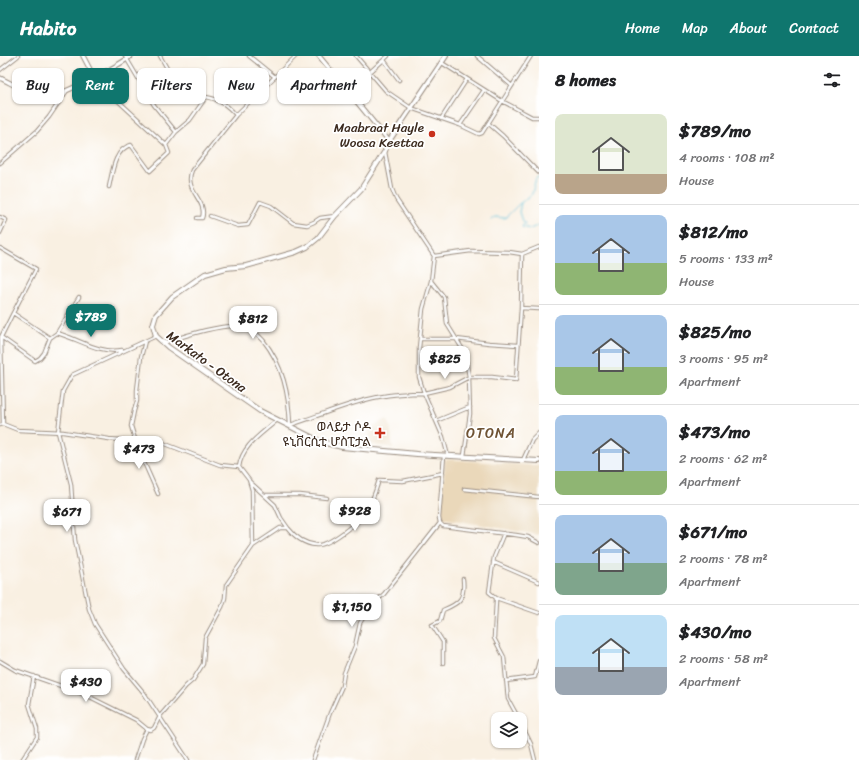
<!DOCTYPE html>
<html lang="en">
<head>
<meta charset="utf-8">
<style>
  :root { --surface:#fff; --page:#f6f6f6; --text:#202124; --muted:#757577; --line:#e0e0e0; --accent:#0f766e }
  body { margin:0; font-family:Sriracha,"Noto Sans Ethiopic",sans-serif; background:var(--page); color:var(--text); height:100vh; display:flex; flex-direction:column; font-size:15px; white-space:nowrap }
  * { box-sizing:border-box; margin:0 }
  p { font-size:13px; color:var(--muted) }
  .icon { flex:none; width:22px; height:22px; fill:none; stroke:currentColor; stroke-width:2; stroke-linecap:round; stroke-linejoin:round }
  .map { position:relative; flex:1; overflow:hidden }
  .details { display:flex; flex-direction:column; background:var(--surface); width:320px }
  .details>* { flex:none }
  .guide { position:absolute; left:12px; top:12px; width:380px; height:36px; display:flex; gap:8px }
  .controls { position:absolute; left:491px; top:656px; display:grid; gap:8px }
  .controls a { display:grid; place-items:center; width:36px; height:36px; border-radius:8px; background:var(--surface); box-shadow:0 1px 3px #0004; font-size:20px }
  .price { position:absolute; translate:-50% -34px; padding:0 9px; border-radius:8px; background:#fff; color:#222; font-size:13px; line-height:26px; filter:drop-shadow(0 1px 2px #0008) }
  .price::after { content:''; position:absolute; left:50%; top:24px; width:12px; height:9px; margin-left:-6px; background:inherit; clip-path:polygon(0 0,100% 0,50% 100%) }
  .price.on { background:var(--accent); color:#fff }
  ul { padding:0; list-style:none }
  li { display:flex; align-items:center; gap:12px; height:100px; padding:0 16px }
  li+li { border-top:1px solid var(--line) }
  li span { display:grid; place-items:center; flex:none; width:112px; height:80px; border-radius:8px; color:#555 }
  li>.icon { margin-inline-start:auto }
  span .icon { width:48px; height:48px; fill:#fffc; stroke-width:1 }
  li b { font-size:17px }
  h2 { display:flex; justify-content:space-between; align-items:center; height:48px; padding:0 16px; font-size:17px }
  .tag { padding:0 14px; border-radius:8px; background:var(--surface); box-shadow:0 1px 3px #0004; font-size:14px; line-height:36px }
  .tag.on { background:var(--accent); color:#fff }
  header { display:flex; align-items:center; gap:24px; box-sizing:border-box; height:56px; padding:0 20px; background:var(--accent); color:#fff }
  header strong { font-size:19px }
  nav { display:flex; gap:22px; margin-inline-start:auto; font-size:14px }
  main { display:flex; flex:1; min-height:0 }
  .map>svg:first-child { display:block }
  .built { fill:#ead8ba }
  .lines { fill:none; stroke-linecap:round; stroke-linejoin:round }
  .stream { stroke:#5cc1da; stroke-width:1 }
  .street-casing { stroke:#9a8d80; stroke-width:4.5 }
  .secondary-casing { stroke:#9a8d80; stroke-width:5.5 }
  .primary-casing { stroke:#9a8d80; stroke-width:6 }
  .street { stroke:#fff; stroke-width:2.5 }
  .secondary { stroke:#fff; stroke-width:3.5 }
  .primary { stroke:#fff; stroke-width:4 }
  .poi-dot { fill:#c8321e; stroke:#fff; stroke-width:1.5 }
  .labels { text-anchor:middle; stroke-width:3.5; stroke-linejoin:round; paint-order:stroke }
  .poi-label { font-size:13px; fill:#3b2a1e; stroke:#fff; text-anchor:end }
  .street-label { font-size:13px; fill:#3b2a1e; stroke:#fff }
  .neighbourhood-label { font-size:14px; letter-spacing:1px; fill:#6f5334; stroke:#fff }
</style>
</head>
<body>
<header>
<strong>Habito</strong>
<nav><a>Home</a><a>Map</a><a>About</a><a>Contact</a></nav>
</header>
<main>
<div class="map">
<svg width="539" height="704" viewBox="0 0 539 704">
  <rect width="100%" height="100%" fill="#fff"/>
  <filter id="ink" filterUnits="userSpaceOnUse"><feTurbulence type="fractalNoise" baseFrequency=".025" numOctaves="2"/><feDisplacementMap in="SourceGraphic" scale="8" xChannelSelector="R" yChannelSelector="G"/><feConvolveMatrix kernelMatrix="1 2 1 2 8 2 1 2 1" color-interpolation-filters="sRGB"/></filter>
  <filter id="wash" filterUnits="userSpaceOnUse"><feTurbulence type="fractalNoise" baseFrequency=".012" numOctaves="4" result="noise"/><feDisplacementMap in="SourceGraphic" scale="16" xChannelSelector="R" yChannelSelector="G"/><feGaussianBlur stdDeviation="0.9" result="paint"/><feColorMatrix in="noise" values="0 0 0 0 0 0 0 0 0 0 0 0 0 0 0 0 0 1.4 0 .05"/><feComposite in="paint" operator="in"/></filter>
  <g filter="url(#wash)">
    <rect width="100%" height="100%" fill="#f9f0e2"/>
    <path class="built" d="M387,363l3,6 3,23 -23,-4 -1,-15z
      M445,403l94,7v69l-97,-17v-13z"/>
    <g class="lines">
      <path class="stream" d="M521,147l-2,9 3,9 3,2 -3,4 8,2 9,-4
        M491,164l4,-3 10,1 13,-13 14,-11 4,-16 3,-1"/>
    </g>
  </g>
  <g filter="url(#ink)">
    <g class="lines">
      <g class="street-casing">
        <path id="street" d="M125,0l29,49 22,27
          M160,0l12,21 30,26 4,-6c13,2 21,8 30,18
          M249,0l26,21
          M356,0l30,35 25,17 49,17 19,9 3,-1 49,-77
          M477,0l35,30
          M384,4l15,20
          M442,7l60,38 30,16h7
          M0,14l18,-14
          M370,16l18,-16
          M94,21l8,9 64,59 3,8 -19,18 -19,-26c-17,4 -19,29 -22,42
          M441,63l26,-40
          M488,67l15,13 36,37
          M460,69l24,-35
          M166,89l10,-13 14,-12 12,-17
          M385,96l7,37 4,10 38,57 -3,25 13,16 3,27 18,29 4,24 1,37 -6,42
          M0,107l37,-32 12,-14 17,-25
          M210,160l28,10 10,-1 12,-23 11,4 22,17 14,2 7,-3 6,-4 15,-2
          M0,161l6,3 -6,13
          M197,162h5c6,-18 -19,-27 -10,-48l44,-55 60,-59
          M0,192l36,21 -23,44 37,25
          M434,200l37,-5 38,1 13,2 17,-7
          M521,252l18,1
          M57,277c22,6 42,21 65,17
          M156,280l-84,39 -9,16 -5,41 13,52 4,56 14,69 6,15 29,45 20,24 44,67
          M1,281l34,24 5,-3 4,-5 6,-15 7,-5 22,-36
          M420,283h36l33,4 29,2
          M145,285l-4,16 -4,33v11l-3,10 -3,15 7,23 20,45
          M163,287c21,-7 62,-21 83,-16 7,2 12,8 17,13 20,25 26,54 27,85 29,-9 57,-22 88,-28 15,-3 30,-4 46,-4l-5,-16v-29l4,-39 8,-28
          M436,365l34,-14
          M3,368l-2,-87 12,-24
          M0,369l3,-1 15,6 45,2 46,7 54,4 57,22 19,2
          M444,400l-5,62 1,5 3,3 73,9 12,2 11,6
          M448,400l-5,-19 -19,-44 26,-6 19,-10h23l24,3 5,-72 1,-54
          M523,404l9,-20 7,-7
          M250,426l25,23 6,13 7,10
          M464,433l75,8
          M265,439h35l27,3
          M504,477l-10,24 -5,35 7,6v3l-2,37 10,19 4,42 11,20
          M253,490l27,-18h8c7,9 17,16 28,17 12,2 44,-24 50,-34 6,-8 10,-21 13,-31l24,1 40,-8
          M493,506l46,20
          M496,542l43,15
          M0,605l15,9 69,24 52,26 11,9 4,1 3,-2 6,-12 26,-30 7,-6 10,-16 2,-26 17,-31 3,-9 1,-13 27,-39 -1,-56 -3,-10 -10,-13c3,-22 23,-33 38,-47
          M443,607v-21l-11,-17 8,-4 3,-11c17,-7 22,-11 20,-31
          M506,625l29,-4 4,-16
          M520,665l11,23 4,16
          M22,704l15,-23v-8l-8,-25 5,-28
          M135,704l7,-21 5,-10
          M313,704l17,-47 12,-27 2,-13 11,-27 5,-23 9,-15 15,-14 56,-71"/>
      </g>
      <g class="secondary-casing">
        <path id="secondary" d="M83,0l11,21
          M319,0l70,85
          M0,22c11,5 34,19 45,19 13,1 75,-32 86,-41"/>
      </g>
      <g class="primary-casing">
        <path id="primary" d="M446,0l-57,85 -4,10 -24,38 -26,27 -17,22 -11,9 -11,5 -50,14 -20,2 -21,6 -33,23 -16,18 -3,10 3,11 12,11 92,64 61,31 21,5 75,7 122,7"/>
      </g>
      <use href="#street" class="street"/>
      <use href="#secondary" class="secondary"/>
      <use href="#primary" class="primary"/>
    </g>
  </g>
  <g class="poi-dot">
    <circle cx="432" cy="78" r="4"/>
    <path d="M378 371h4v4h4v4h-4v4h-4v-4h-4v-4h4z"/>
  </g>
  <g class="labels">
    <g class="poi-label">
      <text x="424" y="76">Maabraat Hayle<tspan x="424" dy="15">Woosa Keettaa</tspan></text>
      <text x="371" y="375">ወላይታ ሶዶ<tspan x="371" dy="15">ዩኒቨርሲቲ ሆስፒታል</tspan></text>
    </g>
    <g class="street-label">
      <text transform="translate(207 305) rotate(36)" y="5">Markato - Otona</text>
    </g>
    <g class="neighbourhood-label">
      <text x="491" y="382">OTONA</text>
    </g>
  </g>
</svg>
<div class="controls">
<a><svg class="icon" aria-label="layers" viewBox="0 0 24 24"><path d="M12 4l9 5-9 5-9-5zM3 14l9 5 9-5"/></svg></a>
</div>
<b class="price on" style="left:91px;top:282px">$789</b>
<b class="price" style="left:253px;top:284px">$812</b>
<b class="price" style="left:445px;top:324px">$825</b>
<b class="price" style="left:139px;top:414px">$473</b>
<b class="price" style="left:355px;top:476px">$928</b>
<b class="price" style="left:67px;top:477px">$671</b>
<b class="price" style="left:352px;top:572px">$1,150</b>
<b class="price" style="left:86px;top:647px">$430</b>
<div class="guide">
<a class="tag">Buy</a>
<a class="tag on">Rent</a>
<a class="tag">Filters</a>
<a class="tag">New</a>
<a class="tag">Apartment</a>
</div>
</div>
<section class="details">
<h2>8 homes<svg class="icon" aria-label="filters" viewBox="0 0 24 24"><path d="M4 7h16M4 17h16"/><circle cx="9" cy="7" r="2"/><circle cx="15" cy="17" r="2"/></svg></h2>
<ul>
<li><span style="background:linear-gradient(#dfe7d0 75%,#b9a48a 0)"><svg class="icon" aria-label="home" viewBox="0 0 24 24"><path d="M3 11l9-7 9 7M6 9v11h12V9"/></svg></span><div><b>$789/mo</b><p>4 rooms · 108 m²</p><p>House</p></div></li>
<li><span style="background:linear-gradient(#a9c7e8 60%,#8fb573 0)"><svg class="icon" aria-label="home" viewBox="0 0 24 24"><path d="M3 11l9-7 9 7M6 9v11h12V9"/></svg></span><div><b>$812/mo</b><p>5 rooms · 133 m²</p><p>House</p></div></li>
<li><span style="background:linear-gradient(#a9c7e8 65%,#8fb573 0)"><svg class="icon" aria-label="home" viewBox="0 0 24 24"><path d="M3 11l9-7 9 7M6 9v11h12V9"/></svg></span><div><b>$825/mo</b><p>3 rooms · 95 m²</p><p>Apartment</p></div></li>
<li><span style="background:linear-gradient(#a9c7e8 70%,#8fb573 0)"><svg class="icon" aria-label="home" viewBox="0 0 24 24"><path d="M3 11l9-7 9 7M6 9v11h12V9"/></svg></span><div><b>$473/mo</b><p>2 rooms · 62 m²</p><p>Apartment</p></div></li>
<li><span style="background:linear-gradient(#a9c7e8 60%,#7fa58c 0)"><svg class="icon" aria-label="home" viewBox="0 0 24 24"><path d="M3 11l9-7 9 7M6 9v11h12V9"/></svg></span><div><b>$671/mo</b><p>2 rooms · 78 m²</p><p>Apartment</p></div></li>
<li><span style="background:linear-gradient(#bfe0f5 65%,#9aa5b1 0)"><svg class="icon" aria-label="home" viewBox="0 0 24 24"><path d="M3 11l9-7 9 7M6 9v11h12V9"/></svg></span><div><b>$430/mo</b><p>2 rooms · 58 m²</p><p>Apartment</p></div></li>
</ul>
</section>
</main>
</body>
</html>
